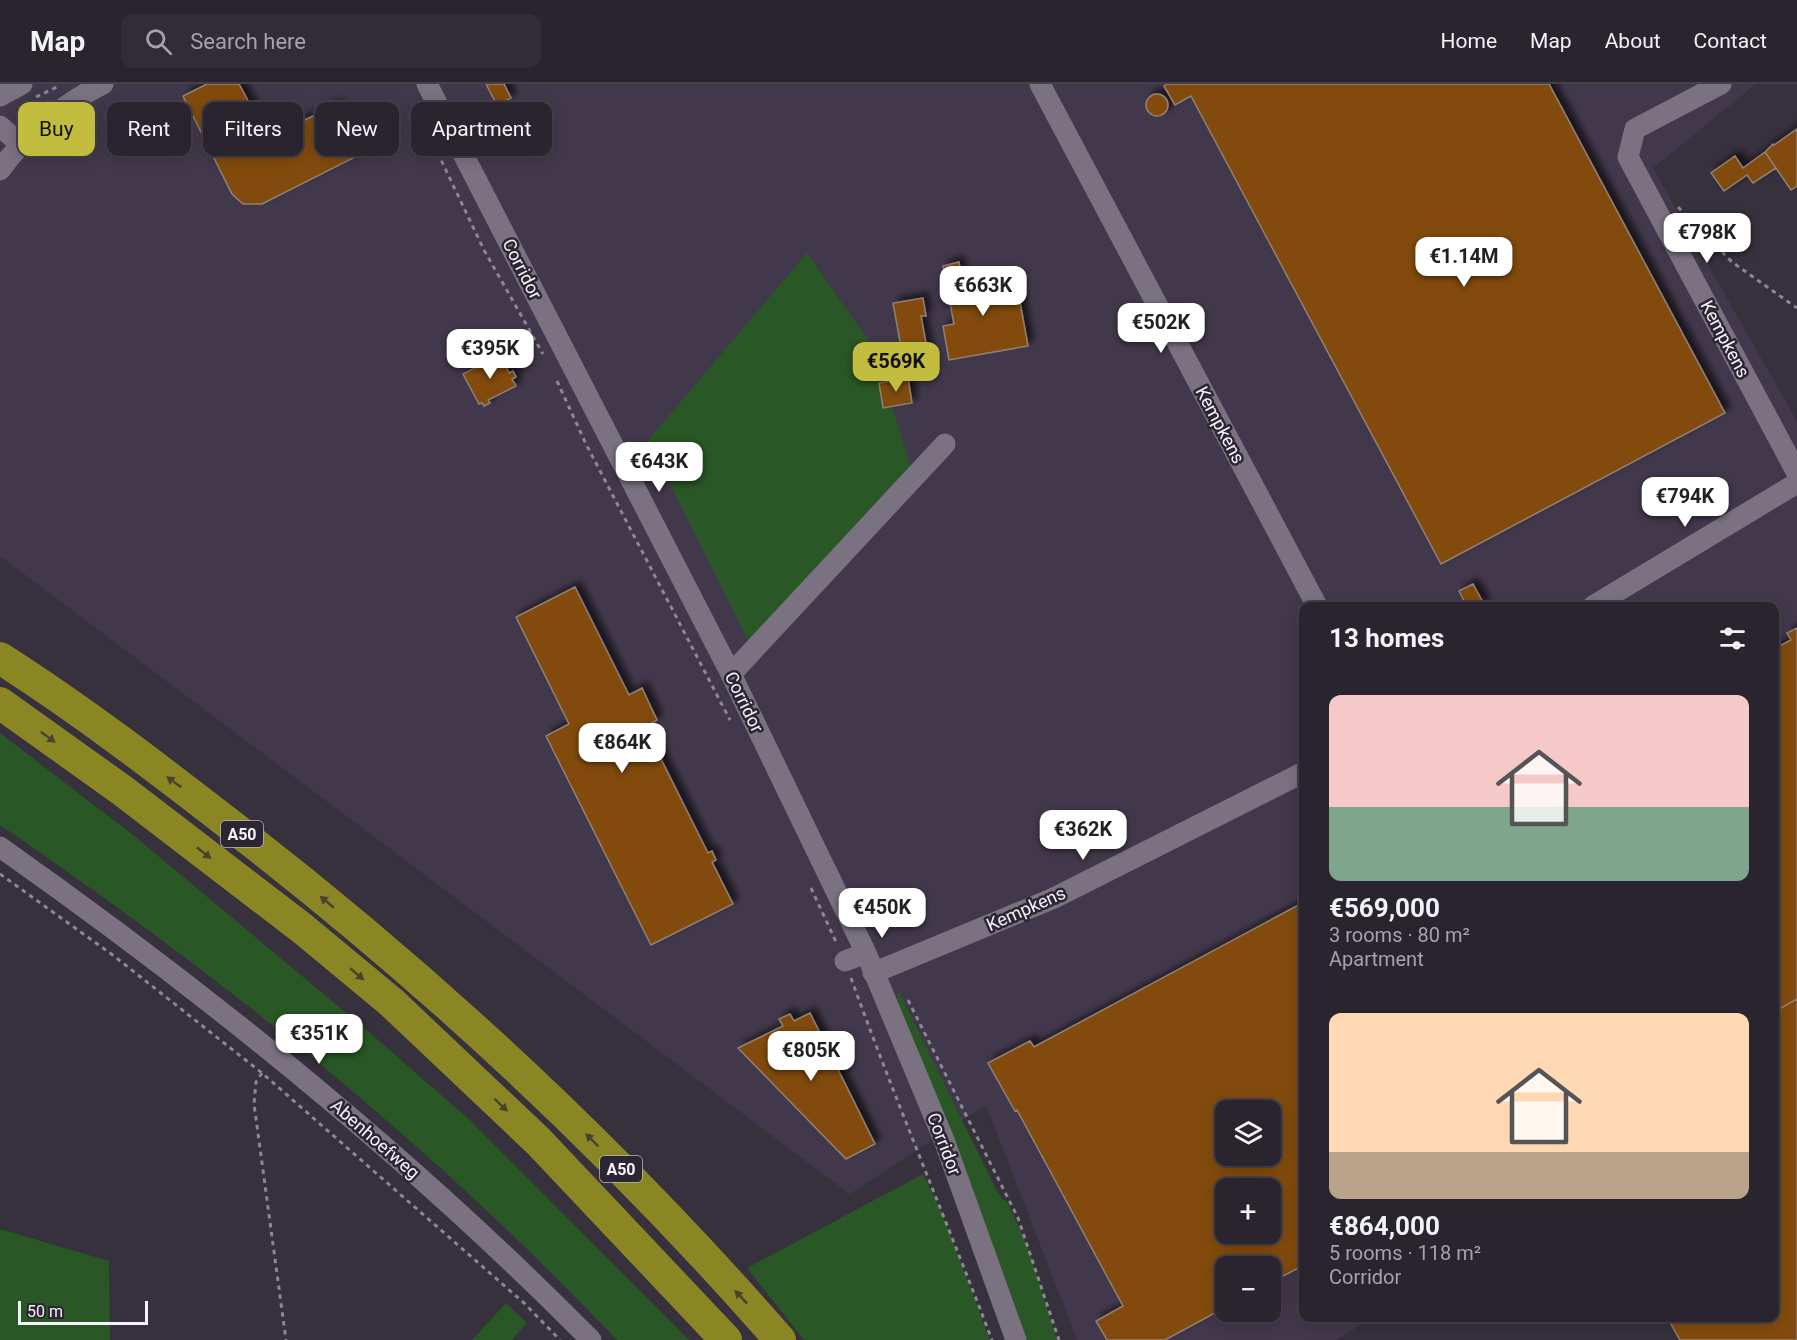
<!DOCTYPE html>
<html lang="en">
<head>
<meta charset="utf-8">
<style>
  :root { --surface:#29242e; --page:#312c36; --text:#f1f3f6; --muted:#a5a4aa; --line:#45414a; --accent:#c2bd3f }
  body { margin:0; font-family:Roboto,sans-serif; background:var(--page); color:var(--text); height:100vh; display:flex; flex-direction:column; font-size:22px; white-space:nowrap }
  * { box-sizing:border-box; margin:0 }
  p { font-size:20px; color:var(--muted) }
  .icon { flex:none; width:33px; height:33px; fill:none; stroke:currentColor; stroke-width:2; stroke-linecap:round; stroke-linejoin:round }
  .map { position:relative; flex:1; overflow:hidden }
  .drawer { position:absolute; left:1299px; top:518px; width:480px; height:720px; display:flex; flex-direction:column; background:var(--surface); border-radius:12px; box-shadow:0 3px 15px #0003,0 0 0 2px var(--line) }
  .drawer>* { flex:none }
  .guide { position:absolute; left:18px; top:18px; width:570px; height:54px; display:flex; gap:12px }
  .buttons { position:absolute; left:1215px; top:1016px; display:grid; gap:12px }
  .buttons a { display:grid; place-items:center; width:66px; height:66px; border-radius:12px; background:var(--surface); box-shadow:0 3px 15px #0003,0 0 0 2px var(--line); font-size:30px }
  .scale { position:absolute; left:18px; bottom:15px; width:130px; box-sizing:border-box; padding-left:6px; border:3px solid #f6f1fa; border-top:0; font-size:16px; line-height:21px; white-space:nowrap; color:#f6f1fa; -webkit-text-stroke:4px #2c2632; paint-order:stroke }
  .price { position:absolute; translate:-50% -51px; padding:0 14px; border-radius:12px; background:#fff; color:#222; font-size:20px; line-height:39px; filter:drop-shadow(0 2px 3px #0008) }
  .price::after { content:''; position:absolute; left:50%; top:36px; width:18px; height:14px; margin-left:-9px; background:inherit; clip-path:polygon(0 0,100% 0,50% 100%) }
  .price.current { background:var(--accent); color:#111 }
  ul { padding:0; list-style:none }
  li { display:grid; align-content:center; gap:12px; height:318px; padding:0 30px }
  li span { display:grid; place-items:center; height:186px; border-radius:12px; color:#555 }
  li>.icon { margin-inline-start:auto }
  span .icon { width:108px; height:108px; fill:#fffc; stroke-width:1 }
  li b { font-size:26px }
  h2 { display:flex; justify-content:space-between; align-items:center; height:72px; padding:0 30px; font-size:26px }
  .tag { padding:0 21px; border-radius:12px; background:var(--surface); box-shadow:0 3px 15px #0003,0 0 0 2px var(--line); font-size:21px; line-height:54px }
  .tag.current { background:var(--accent); color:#111 }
  header { display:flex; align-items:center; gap:36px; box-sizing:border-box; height:84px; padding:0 30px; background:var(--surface); border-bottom:2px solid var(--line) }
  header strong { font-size:28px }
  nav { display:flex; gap:33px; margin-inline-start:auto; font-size:21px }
  .search { width:420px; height:54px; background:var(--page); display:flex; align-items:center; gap:15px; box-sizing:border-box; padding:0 21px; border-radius:12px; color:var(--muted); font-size:22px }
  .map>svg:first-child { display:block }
  .built { fill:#42384b; fill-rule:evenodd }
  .green { fill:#295725 }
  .building { fill:#824b09; stroke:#8f8175; stroke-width:1.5; fill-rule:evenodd; filter:url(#shadow) }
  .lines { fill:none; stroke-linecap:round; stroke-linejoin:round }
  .path { stroke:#8d8792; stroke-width:3; stroke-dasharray:4.5 4.5; stroke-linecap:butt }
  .minor { stroke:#7a7281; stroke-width:21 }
  .highway { stroke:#8a8624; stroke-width:32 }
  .oneway { fill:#48432e }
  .labels { text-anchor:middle; stroke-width:5; stroke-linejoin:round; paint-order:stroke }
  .shield { fill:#2c2632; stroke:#b9b4be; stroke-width:1.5 }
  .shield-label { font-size:16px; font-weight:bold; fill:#f6f1fa }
  .street-label { font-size:18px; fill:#f6f1fa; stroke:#2c2632 }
</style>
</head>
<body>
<header>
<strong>Map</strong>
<div class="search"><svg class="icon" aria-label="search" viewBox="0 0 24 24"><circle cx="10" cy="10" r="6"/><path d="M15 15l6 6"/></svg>Search here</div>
<nav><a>Home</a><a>Map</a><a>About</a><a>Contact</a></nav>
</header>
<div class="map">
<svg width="1797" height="1256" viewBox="0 0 1797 1256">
  <defs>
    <filter id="shadow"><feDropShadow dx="5.5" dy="-5.5" stdDeviation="3" flood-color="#0009"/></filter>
  </defs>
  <rect width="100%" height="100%" fill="#37303d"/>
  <path class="built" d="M0,0h1756l-103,84 144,253v642l-22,13 -1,-470h-470v711h70l-38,23h-259l-91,-235 -136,89 -850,-638zM1226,1026h44v45h-44zM1226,1104h44v45h-44zM1226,1182h44v45h-44z"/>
  <path class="green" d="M807,169l64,91 -1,13 15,25 26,87 -160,177 -103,-206z
    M0,649l133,102 229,191 109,95 218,219h-72c-185,-195 -395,-364 -617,-515z
    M898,906l99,201 5,8 5,2 23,52 27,87h-30l-46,-127 -84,-210z
    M923,1090l19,39 48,127h-186l-57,-72z
    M0,1145l109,32 1,79h-110z
    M506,1219l21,20 -15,17h-40z"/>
  <path class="building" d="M207,0h32l18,33 17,-1 14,12 48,-23 12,16 -4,3 15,31 -97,49h-19l-11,-10 -49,-98z
    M486,0h18l7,14 -14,7z
    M1167,0h382l176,329 -284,151 -250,-468 -16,9 -11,-19z
    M1146 21a11 11 0 1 1 22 0a11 11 0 1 1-22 0Z
    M1797,45v57l-6,4 -26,-38 8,-8 1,1z
    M1765,68l11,16 -23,15 -6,-8 -23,16 -13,-18 24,-17 8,12z
    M959,178l4,27 53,-9 12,66 -79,14 -6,-34 11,-2 -11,-58z
    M923,214l3,18h-5l9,48 -25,5 -12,-66z
    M501,271l8,18 4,-2 3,6 -4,2 4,7 -28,14 2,3 -6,3 -2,-3 -3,1 -16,-30z
    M908,294l4,25 -29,5 -4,-25z
    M1473,500l12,22h-18l-8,-15z
    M575,503l54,108 13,-7 15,32 -12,7 63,126 4,-2 4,9 -4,2 21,42 -82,41 -105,-209 23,-12 -53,-107z
    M1797,544v371l-23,13v-363l17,-9 -4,-7z
    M1304,818v363l-34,18v-17h-44v41l-61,33h-58l-11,-19 27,-15 -106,-196 -2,1 -27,-48 42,-22 4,6zM1226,1026h44v45h-44zM1226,1104h44v45h-44z
    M1797,915v341h-117l-13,-23h107v-305z
    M810,929l65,131 -29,15 -108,-111 45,-22 -4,-7 11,-5 4,7z"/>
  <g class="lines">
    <path class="path" d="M36,13l21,-10
      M422,36l62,130 59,104
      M1678,123l54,55 65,46
      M557,297l29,63 144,276
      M0,790l114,82 148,117 262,230 36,37
      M811,804l26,56
      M851,894c44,122 95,241 141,362
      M908,916l110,218 41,122
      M262,989l-6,9 -2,22 32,236"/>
    <path class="minor" d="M427,0l304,590 135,279 78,187 72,200
      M1040,0l277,522
      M1721,0l-86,45 -7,28 169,316
      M0,12l22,-12
      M0,42l21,19
      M0,86c27,-37 62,-65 103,-86
      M1593,522l204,-123
      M731,590l214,-230
      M0,763c210,148 410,310 591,493
      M845,877l21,-8
      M873,889l181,-75 250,-126"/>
    <path class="highway" d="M0,574c80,51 157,110 233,169 198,153 382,324 547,513
      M0,619l123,88 180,138 88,73 147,139 188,199"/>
  </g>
  <defs><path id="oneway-solid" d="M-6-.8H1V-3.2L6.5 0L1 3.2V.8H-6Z" transform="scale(1.5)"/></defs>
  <g class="oneway">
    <use href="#oneway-solid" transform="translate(48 653) rotate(36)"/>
    <use href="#oneway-solid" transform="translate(174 698) rotate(-144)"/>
    <use href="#oneway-solid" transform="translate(204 769) rotate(38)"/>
    <use href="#oneway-solid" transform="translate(327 818) rotate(-140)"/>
    <use href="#oneway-solid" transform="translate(357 890) rotate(40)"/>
    <use href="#oneway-solid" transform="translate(501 1021) rotate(44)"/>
    <use href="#oneway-solid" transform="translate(592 1056) rotate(-135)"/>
    <use href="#oneway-solid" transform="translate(741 1213) rotate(-133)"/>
  </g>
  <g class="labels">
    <g class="shield">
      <rect x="221" y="737" width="42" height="26" rx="4.5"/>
      <rect x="600" y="1072" width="42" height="26" rx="4.5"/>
    </g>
    <g class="shield-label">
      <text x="242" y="756">A50</text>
      <text x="621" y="1091">A50</text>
    </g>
    <g class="street-label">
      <text transform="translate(522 185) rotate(63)" y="6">Corridor</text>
      <text transform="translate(1725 255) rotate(62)" y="6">Kempkens</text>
      <text transform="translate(1220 341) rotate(62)" y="6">Kempkens</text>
      <text transform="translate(744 618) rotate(64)" y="6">Corridor</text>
      <text transform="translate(1026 825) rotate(-24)" y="6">Kempkens</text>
      <text transform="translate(375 1055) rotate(41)" y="6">Abenhoefweg</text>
      <text transform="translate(944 1060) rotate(69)" y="6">Corridor</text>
    </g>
  </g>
</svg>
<div class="buttons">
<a><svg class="icon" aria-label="layers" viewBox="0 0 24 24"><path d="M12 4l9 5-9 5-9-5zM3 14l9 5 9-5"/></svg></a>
<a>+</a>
<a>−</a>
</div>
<div class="scale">50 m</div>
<b class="price" style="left:1707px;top:180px">€798K</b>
<b class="price" style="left:1464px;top:204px">€1.14M</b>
<b class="price" style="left:983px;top:233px">€663K</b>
<b class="price" style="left:1161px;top:270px">€502K</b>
<b class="price" style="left:490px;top:296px">€395K</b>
<b class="price current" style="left:896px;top:309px">€569K</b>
<b class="price" style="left:659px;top:409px">€643K</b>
<b class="price" style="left:1685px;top:444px">€794K</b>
<b class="price" style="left:622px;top:690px">€864K</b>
<b class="price" style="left:1083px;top:777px">€362K</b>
<b class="price" style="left:882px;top:855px">€450K</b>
<b class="price" style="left:319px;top:981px">€351K</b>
<b class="price" style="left:811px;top:998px">€805K</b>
<div class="guide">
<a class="tag current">Buy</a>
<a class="tag">Rent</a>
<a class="tag">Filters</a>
<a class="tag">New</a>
<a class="tag">Apartment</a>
</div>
<section class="drawer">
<h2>13 homes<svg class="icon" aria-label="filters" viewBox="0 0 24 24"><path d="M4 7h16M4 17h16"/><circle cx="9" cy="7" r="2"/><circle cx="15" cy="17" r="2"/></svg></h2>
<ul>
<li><span style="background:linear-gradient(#f6c9c9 60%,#7fa58c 0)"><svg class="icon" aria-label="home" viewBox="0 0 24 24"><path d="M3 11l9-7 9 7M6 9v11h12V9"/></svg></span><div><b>€569,000</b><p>3 rooms · 80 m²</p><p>Apartment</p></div></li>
<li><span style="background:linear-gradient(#ffd9b3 75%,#b9a48a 0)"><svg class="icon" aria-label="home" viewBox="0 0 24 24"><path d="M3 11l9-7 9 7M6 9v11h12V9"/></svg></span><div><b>€864,000</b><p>5 rooms · 118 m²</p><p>Corridor</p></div></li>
</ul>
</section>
</div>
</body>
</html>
